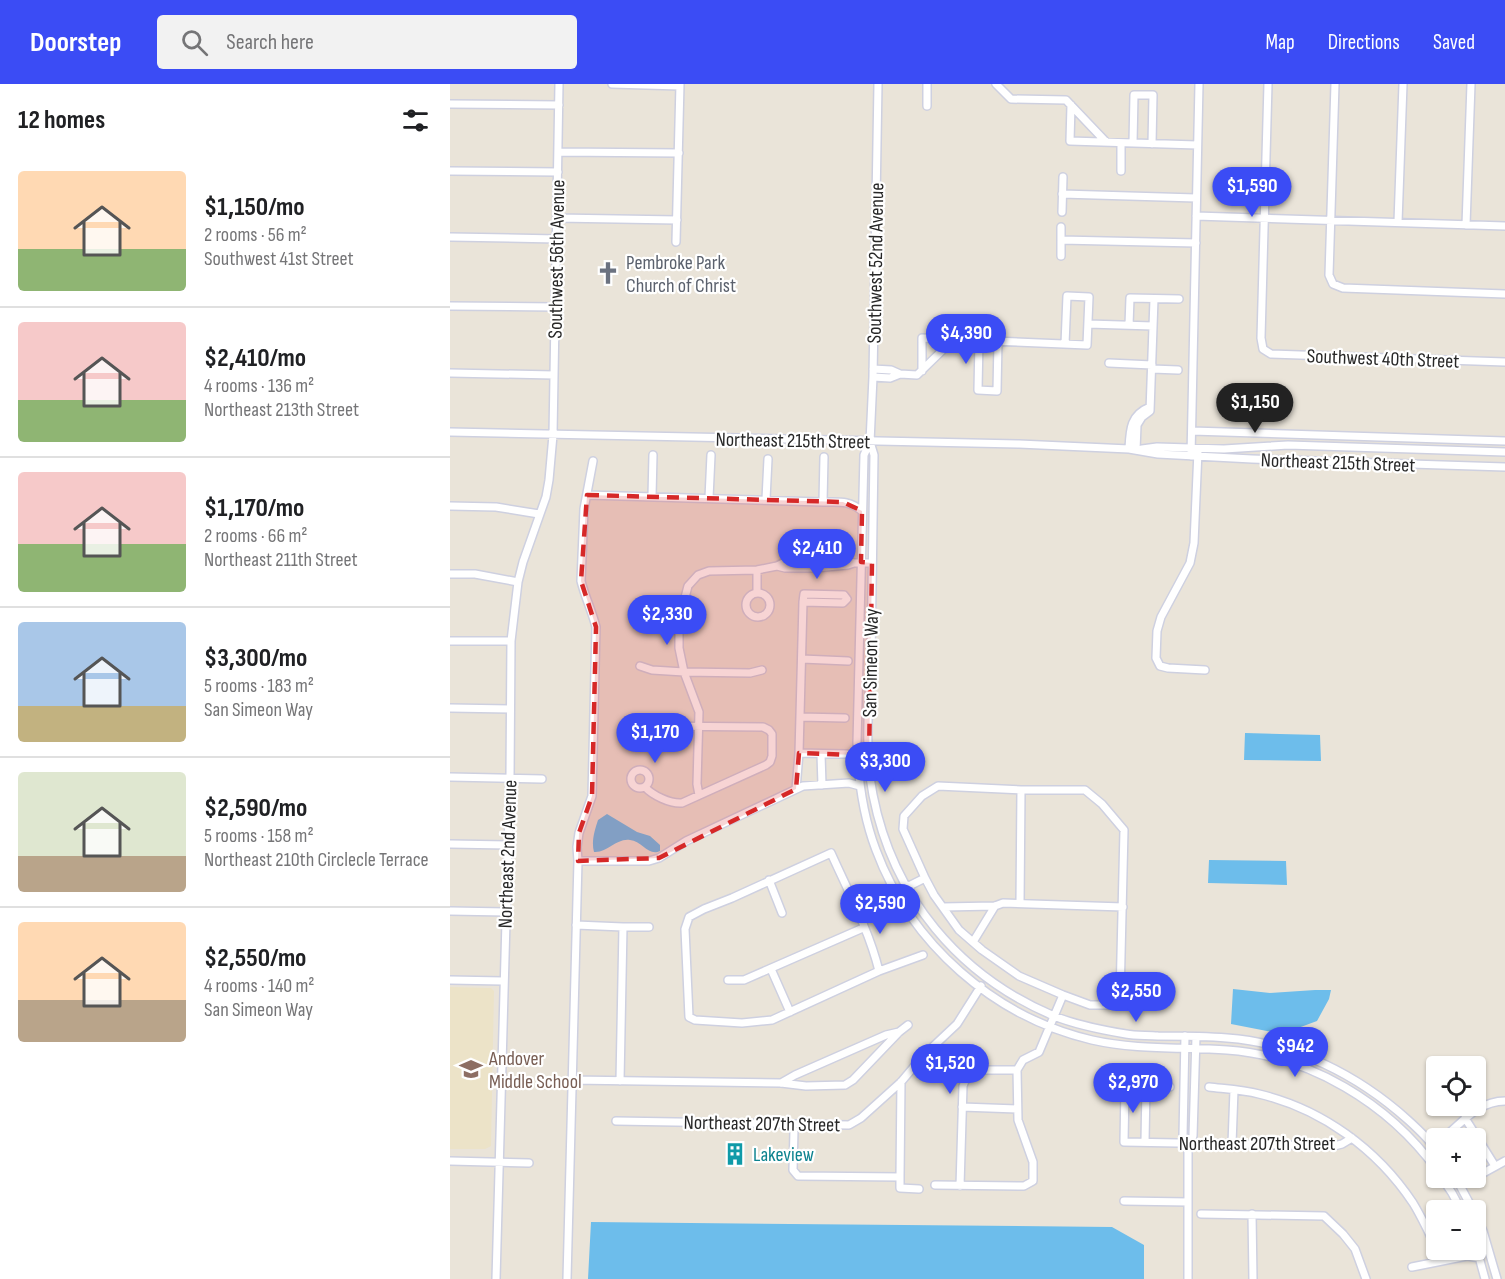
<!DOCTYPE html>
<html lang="en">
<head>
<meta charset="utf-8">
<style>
  :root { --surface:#fff; --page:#f2f2f2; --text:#202124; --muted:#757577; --line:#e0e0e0; --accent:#3b4cf5 }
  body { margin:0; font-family:"Sofia Sans Condensed",sans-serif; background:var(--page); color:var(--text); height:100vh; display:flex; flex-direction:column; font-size:22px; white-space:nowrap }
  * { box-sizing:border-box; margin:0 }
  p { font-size:20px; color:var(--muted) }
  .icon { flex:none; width:33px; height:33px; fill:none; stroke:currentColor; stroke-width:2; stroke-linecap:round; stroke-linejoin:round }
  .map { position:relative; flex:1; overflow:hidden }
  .panel { display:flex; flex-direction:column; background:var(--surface); width:450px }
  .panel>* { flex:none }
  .buttons { position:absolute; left:976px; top:972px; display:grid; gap:12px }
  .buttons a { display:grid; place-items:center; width:60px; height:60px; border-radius:6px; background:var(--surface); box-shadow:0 2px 4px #0004; font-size:30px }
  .price { position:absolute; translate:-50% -51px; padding:0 14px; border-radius:21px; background:var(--accent); color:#fff; font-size:20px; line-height:39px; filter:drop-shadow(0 2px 3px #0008) }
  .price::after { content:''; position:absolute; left:50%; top:36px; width:18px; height:14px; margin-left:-9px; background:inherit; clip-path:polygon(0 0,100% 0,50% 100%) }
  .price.active { background:#222; color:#fff }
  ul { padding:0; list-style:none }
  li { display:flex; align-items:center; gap:18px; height:150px; padding:0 18px }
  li+li { border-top:2px solid var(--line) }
  li span { display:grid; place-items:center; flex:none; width:168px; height:120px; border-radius:6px; color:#555 }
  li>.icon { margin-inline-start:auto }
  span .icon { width:72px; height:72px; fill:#fffc; stroke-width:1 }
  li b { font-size:26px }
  h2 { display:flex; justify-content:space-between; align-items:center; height:72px; padding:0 18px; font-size:26px }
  header { display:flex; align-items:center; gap:36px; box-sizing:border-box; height:84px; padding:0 30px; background:var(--accent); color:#fff }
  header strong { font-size:28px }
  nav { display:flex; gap:33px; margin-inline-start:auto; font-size:21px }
  .search { width:420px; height:54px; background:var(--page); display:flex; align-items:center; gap:15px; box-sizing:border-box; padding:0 21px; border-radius:6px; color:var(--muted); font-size:22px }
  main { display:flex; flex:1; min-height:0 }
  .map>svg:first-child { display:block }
  .education { fill:#ece3c8 }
  .water { fill:#6dbdeb }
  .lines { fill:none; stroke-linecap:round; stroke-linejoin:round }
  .minor-casing { stroke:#ced0e0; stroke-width:10 }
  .minor { stroke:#fff; stroke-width:7 }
  .marked { fill:#d62828; fill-opacity:0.2; stroke:#d62828; stroke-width:4.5; stroke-dasharray:12 8; stroke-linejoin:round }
  .labels { text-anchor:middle; stroke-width:4.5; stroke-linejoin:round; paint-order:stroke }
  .street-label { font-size:20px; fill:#272727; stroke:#fff }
  .worship-label { font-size:20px; fill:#5b616d; stroke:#fff; text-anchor:start }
  .education-label { font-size:20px; fill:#785e54; stroke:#fff; text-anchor:start }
  .culture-label { font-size:20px; fill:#0d838f; stroke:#fff; text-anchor:start }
</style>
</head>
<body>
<header>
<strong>Doorstep</strong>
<div class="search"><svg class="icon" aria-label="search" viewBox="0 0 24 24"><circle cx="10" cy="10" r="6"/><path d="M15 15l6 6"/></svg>Search here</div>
<nav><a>Map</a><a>Directions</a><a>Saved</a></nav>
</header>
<main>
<section class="panel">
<h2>12 homes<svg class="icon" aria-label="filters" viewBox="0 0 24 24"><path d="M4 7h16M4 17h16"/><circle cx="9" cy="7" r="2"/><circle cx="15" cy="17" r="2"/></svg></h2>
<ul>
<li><span style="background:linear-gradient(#ffd9b3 65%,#8fb573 0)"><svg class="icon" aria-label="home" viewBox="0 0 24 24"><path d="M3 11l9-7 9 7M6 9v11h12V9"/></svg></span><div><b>$1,150/mo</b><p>2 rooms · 56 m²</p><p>Southwest 41st Street</p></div></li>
<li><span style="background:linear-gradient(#f6c9c9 65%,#8fb573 0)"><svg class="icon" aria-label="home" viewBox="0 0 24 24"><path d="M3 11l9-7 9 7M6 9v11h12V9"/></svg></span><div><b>$2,410/mo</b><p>4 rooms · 136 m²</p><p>Northeast 213th Street</p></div></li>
<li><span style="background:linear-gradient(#f6c9c9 60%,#8fb573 0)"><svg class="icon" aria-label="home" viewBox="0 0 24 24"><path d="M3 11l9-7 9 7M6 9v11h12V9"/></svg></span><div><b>$1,170/mo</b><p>2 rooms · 66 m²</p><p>Northeast 211th Street</p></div></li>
<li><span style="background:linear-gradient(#a9c7e8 70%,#c2b280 0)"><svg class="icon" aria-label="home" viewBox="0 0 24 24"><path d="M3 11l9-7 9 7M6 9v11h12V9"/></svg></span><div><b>$3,300/mo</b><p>5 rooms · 183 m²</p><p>San Simeon Way</p></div></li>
<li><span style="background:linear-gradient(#dfe7d0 70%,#b9a48a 0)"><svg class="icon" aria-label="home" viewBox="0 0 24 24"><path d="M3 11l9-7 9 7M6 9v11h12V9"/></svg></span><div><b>$2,590/mo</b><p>5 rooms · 158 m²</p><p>Northeast 210th Circlecle Terrace</p></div></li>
<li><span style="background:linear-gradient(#ffd9b3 65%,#b9a48a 0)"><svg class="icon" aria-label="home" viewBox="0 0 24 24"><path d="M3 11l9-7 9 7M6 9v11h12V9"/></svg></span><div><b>$2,550/mo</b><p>4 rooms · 140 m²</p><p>San Simeon Way</p></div></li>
</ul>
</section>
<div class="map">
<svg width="1055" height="1195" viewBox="0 0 1055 1195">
  <rect width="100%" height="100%" fill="#eae4d9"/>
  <path class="education" d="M0,903l41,1 3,3 -3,155 -6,3h-35z"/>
  <path class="water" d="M795,649l75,2 1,26 -77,-1z
    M157,730l30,18 13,4 10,9v6c-11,6 -18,-10 -30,-11 -14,-2 -22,13 -36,12 -3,-10 1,-23 4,-32z
    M759,776l77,1 1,24 -79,-2z
    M783,905l37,4 45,-3h16l-2,9 -12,22 -19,7 -11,7 -56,-11z
    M141,1138l521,5 32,18v34h-556z"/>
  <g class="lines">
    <g class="minor-casing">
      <path id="minor" d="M162,0l68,2
        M428,0l-5,293 -3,65 4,13c-1,67 -2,135 -3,202 -2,45 -7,93 2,138 20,102 86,181 181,221 22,9 48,14 72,18 10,2 21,1 32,2 23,0 46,0 69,2 68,5 131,37 181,82 10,9 21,19 29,31
        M477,0v22
        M546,0l15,15 55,1 40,42
        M818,0l-7,254 2,11 8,5 234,8
        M885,0l-6,191 4,9 10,4 162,6
        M0,20l109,1
        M621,21l-1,36 127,4
        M683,59l1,-48h19l-1,49
        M108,68l121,1
        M0,87l108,1
        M671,87v-28
        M612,110l134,4
        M612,128l1,-35
        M746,132l309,10
        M107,134l120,2
        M948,138l5,-138
        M1016,141l5,-141
        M0,153l107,2
        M611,156l135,3
        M226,158l4,-158
        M611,172v-29
        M0,222l105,1
        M638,240l65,2
        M679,241l1,-27 49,1
        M529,256l-1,50 19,1 1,-50
        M659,279l43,2
        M423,285l18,1 9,4
        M702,285l26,1
        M472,287v-33l165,7 2,-48 -22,-1 -2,48
        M0,289l104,2
        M423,293l17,1 10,-4 17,1 37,-36
        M742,347l313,10
        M0,348l569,12 110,5 29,5 94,5 253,8
        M420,358l-6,13 -7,288c1,36 6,73 19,107 35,94 118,167 216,190 44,10 90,7 135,10 83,6 161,53 210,120
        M679,365c1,-19 1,-34 21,-42
        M692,365l15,-2 67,2 64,-4 217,7
        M686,366l1,-25 5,-8 8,-6 4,-112
        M748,367l-4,92 -4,20 -29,54 -4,14 -1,27 4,8 8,2 37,2
        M741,372l8,-372
        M137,411l236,7 1,-45
        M202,412l1,-41
        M259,414l2,-43
        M316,415l2,-40
        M373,418c16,0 26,-2 39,9
        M0,422l46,1 43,7
        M327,482l8,2h31l32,-3 6,-2h18
        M307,486v23
        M0,490h25l43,8
        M296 521a12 12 0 1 1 24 0a12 12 0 1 1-24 0Z
        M191,528l9,-3h32
        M0,557h61
        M352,575l46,2
        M190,582l12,4 32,2 66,1 12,-3
        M0,624l60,1
        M350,633l45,1
        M188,637l13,5 112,1 6,3 3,4v22l-2,6 -4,3 -84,38c-12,1 -30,-8 -37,-16
        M349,669l48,1 11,8 12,13
        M371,670l1,31
        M181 695a9 9 0 1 1 18 0a9 9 0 1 1-18 0Z
        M0,693l92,2
        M488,702l83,4h64l17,14 22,26 -4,167 -9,8h-21l-27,-10 -44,-19 -37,-26 -23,-20 -25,-35 -9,-17 -22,-49 1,-13 18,-20z
        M346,705l3,-36 4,-151 1,-8 40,1 3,4 -4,4 -40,-1
        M249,711l-2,-11 2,-72 -15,-40 -5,-24v-19l3,-20 6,-23 10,-11 11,-4 48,-1 20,-4 25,-13h12l40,10
        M0,760l58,1
        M128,777l-1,-14 2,-14 13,-37 4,-169c-4,-16 -11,-30 -15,-46l3,-72 9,-48
        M319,796l13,33
        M570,819l1,-113
        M493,823l52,-1 8,-3 120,4
        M406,824l49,-22 6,-1 14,-7
        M0,827l56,1
        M409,831l50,-23 1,-4
        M126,841l47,2 -3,154
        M173,843h26
        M523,858l22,-36
        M321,885l19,43
        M429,887c-10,-41 -31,-80 -48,-118l-99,45 -28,11 -15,8 -4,12 4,88 6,3 47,3 30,-3 107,-49 44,-16
        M0,896l53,1
        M278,896h16l119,-52
        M735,952l-2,100 5,7v136
        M122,996l209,3 25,3 39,-1 8,-5 46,-48 9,-7
        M331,999l14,-8 91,-40 13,-3
        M651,1002l69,1
        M675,1002l-1,56 210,4 8,-2 10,-6
        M759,1003c17,2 34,3 50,7 63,15 118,55 154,109 11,18 20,38 29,58
        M512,1023l55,2
        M1015,1034l30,48
        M166,1037l233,4 12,-7 40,-36 22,-26 34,-32 24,-38
        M348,1040l-4,6 -1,40 5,6 102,1 1,-95
        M993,1054c19,-15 35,-37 62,-37
        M695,1058l1,-56
        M738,1059l5,-7 3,-99
        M782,1060l2,-54
        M0,1077l79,2
        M450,1093v11l19,1
        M1026,1093l29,-16
        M992,1094l10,15 9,17
        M1006,1094l17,32
        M485,1101l89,1 9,-5v-19l-15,-42 -1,-50 6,-10 16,-8 24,-57
        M510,1102l3,-100 2,-5 10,-11h42
        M674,1117l64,1
        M751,1130l123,2 19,18 12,15 11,30
        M802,1130l1,65
        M1026,1132l7,15 14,48
        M1026,1162l9,33
        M962,1183l55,-11 13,2
        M46,1195l14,-501 1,-137 7,-59 5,-20 23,-65 3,-17 4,-45 6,-351
        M117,1195l11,-418h71l10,-3 27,-17 117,-55 46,-3 11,3"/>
    </g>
    <use href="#minor" class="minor"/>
  </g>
  <path class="marked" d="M137,411l256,7 19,9 -1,51 11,1 -3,197 -4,9 -8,-14 -58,-2 -3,36 -137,69 -81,3 1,-28 13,-37 4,-169 -15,-46z"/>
  <defs>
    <g id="church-bare" transform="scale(1.8)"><path d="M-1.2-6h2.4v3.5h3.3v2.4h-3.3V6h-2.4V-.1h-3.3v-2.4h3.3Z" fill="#6b7280" stroke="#fff" stroke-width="2.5" paint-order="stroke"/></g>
    <g id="school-bare" transform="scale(1.8)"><path d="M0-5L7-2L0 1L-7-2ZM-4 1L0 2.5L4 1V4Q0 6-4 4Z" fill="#8d6e63" stroke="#fff" stroke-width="2.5" paint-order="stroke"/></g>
    <g id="building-bare" transform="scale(1.8)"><path d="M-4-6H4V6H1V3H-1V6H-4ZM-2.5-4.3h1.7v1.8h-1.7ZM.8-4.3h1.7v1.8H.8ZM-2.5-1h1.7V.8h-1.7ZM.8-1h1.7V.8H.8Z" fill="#0f9aa8" stroke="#fff" stroke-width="2.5" paint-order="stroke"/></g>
  </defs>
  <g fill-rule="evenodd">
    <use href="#church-bare" x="158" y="189"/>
    <use href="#school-bare" x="21" y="985"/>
    <use href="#building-bare" x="285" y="1070"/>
  </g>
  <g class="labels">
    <g class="street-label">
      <text transform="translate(106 175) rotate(-89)" y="7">Southwest 56th Avenue</text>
      <text transform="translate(425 179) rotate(-89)" y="7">Southwest 52nd Avenue</text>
      <text transform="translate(933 274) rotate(2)" y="7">Southwest 40th Street</text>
      <text transform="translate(343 356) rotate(1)" y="7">Northeast 215th Street</text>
      <text transform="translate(888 378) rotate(2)" y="7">Northeast 215th Street</text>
      <text transform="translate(420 579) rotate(-89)" y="7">San Simeon Way</text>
      <text transform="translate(57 770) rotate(-88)" y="7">Northeast 2nd Avenue</text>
      <text transform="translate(312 1039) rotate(1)" y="7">Northeast 207th Street</text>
      <text x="807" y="1066">Northeast 207th Street</text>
    </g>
    <g class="worship-label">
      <text x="176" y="185">Pembroke Park<tspan x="176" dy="23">Church of Christ</tspan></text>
    </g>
    <g class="education-label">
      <text x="39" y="981">Andover<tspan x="39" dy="23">Middle School</tspan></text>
    </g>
    <g class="culture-label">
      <text x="303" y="1077">Lakeview</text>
    </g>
  </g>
</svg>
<div class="buttons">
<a><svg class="icon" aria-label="locate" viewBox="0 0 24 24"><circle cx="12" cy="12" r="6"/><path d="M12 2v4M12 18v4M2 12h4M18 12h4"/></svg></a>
<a>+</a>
<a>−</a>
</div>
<b class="price" style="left:802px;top:134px">$1,590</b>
<b class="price" style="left:516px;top:281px">$4,390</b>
<b class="price active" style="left:805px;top:350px">$1,150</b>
<b class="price" style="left:367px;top:496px">$2,410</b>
<b class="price" style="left:217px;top:562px">$2,330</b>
<b class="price" style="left:205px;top:680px">$1,170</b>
<b class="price" style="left:435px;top:709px">$3,300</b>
<b class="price" style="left:430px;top:851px">$2,590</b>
<b class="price" style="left:686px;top:939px">$2,550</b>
<b class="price" style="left:845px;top:994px">$942</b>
<b class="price" style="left:500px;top:1011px">$1,520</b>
<b class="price" style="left:683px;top:1030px">$2,970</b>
</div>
</main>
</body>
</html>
